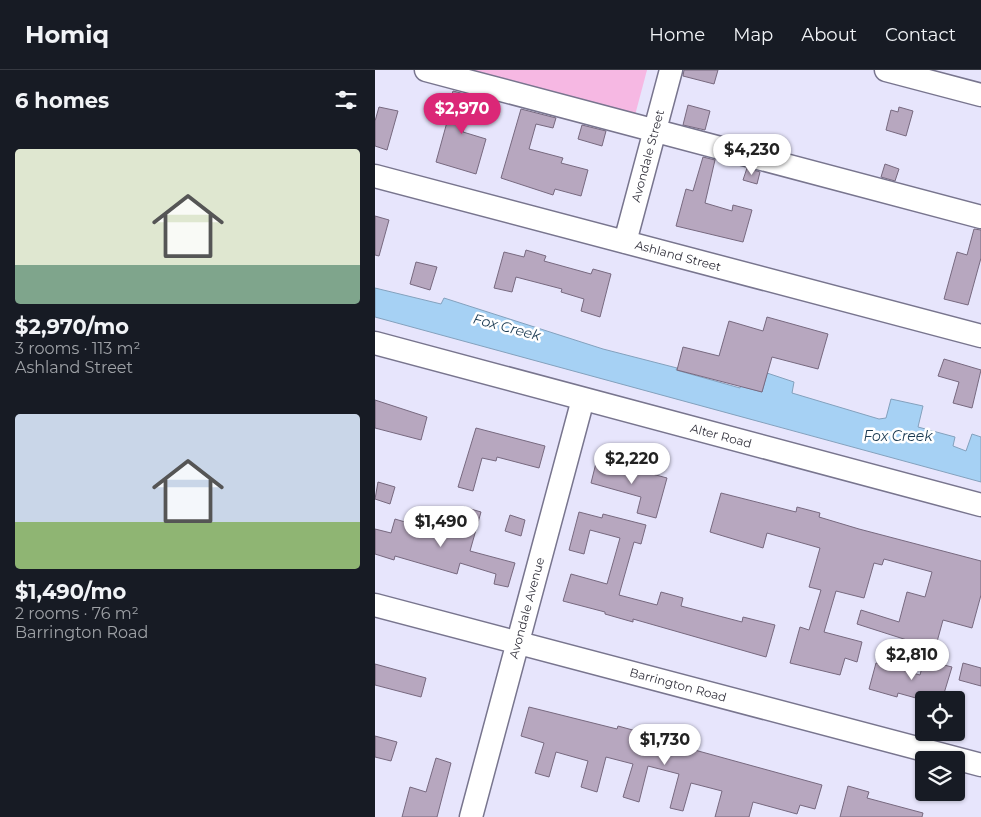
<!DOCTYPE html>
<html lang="en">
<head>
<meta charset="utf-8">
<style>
  :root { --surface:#171b24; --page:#242831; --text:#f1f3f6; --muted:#9ea1a6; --line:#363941; --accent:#db2777 }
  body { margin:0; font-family:Montserrat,sans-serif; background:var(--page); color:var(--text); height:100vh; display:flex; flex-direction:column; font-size:19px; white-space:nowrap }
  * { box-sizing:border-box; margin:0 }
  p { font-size:16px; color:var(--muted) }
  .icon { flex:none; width:28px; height:28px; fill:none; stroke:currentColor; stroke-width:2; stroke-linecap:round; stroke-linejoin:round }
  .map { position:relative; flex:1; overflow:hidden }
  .sheet { display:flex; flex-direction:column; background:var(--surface); width:375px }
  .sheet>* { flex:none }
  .buttons { position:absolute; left:540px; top:621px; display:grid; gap:10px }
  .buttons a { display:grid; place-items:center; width:50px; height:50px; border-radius:5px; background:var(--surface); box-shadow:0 1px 4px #0004; font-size:25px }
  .price { position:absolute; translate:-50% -42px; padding:0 11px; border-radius:18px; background:#fff; color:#222; font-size:16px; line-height:32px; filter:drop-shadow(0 1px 2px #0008) }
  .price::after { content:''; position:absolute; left:50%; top:30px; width:15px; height:11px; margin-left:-8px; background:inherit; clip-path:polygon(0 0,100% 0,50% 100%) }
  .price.current { background:var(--accent); color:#fff }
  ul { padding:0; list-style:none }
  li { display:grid; align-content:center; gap:10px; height:265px; padding:0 15px }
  li span { display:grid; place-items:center; height:155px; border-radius:5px; color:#555 }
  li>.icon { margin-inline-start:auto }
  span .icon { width:90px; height:90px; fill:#fffc; stroke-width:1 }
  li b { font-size:21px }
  h2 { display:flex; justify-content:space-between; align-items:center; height:60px; padding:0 15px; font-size:21px }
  header { display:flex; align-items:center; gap:30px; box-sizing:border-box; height:70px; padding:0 25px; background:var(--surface); border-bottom:1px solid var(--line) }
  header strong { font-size:24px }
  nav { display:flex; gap:28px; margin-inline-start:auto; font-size:18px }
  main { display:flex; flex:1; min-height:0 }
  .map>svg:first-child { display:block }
  .green { fill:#f6b8e3 }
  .water { fill:#a6d1f4; stroke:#84a1bd }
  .building { fill:#b7a7bf; stroke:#77697f }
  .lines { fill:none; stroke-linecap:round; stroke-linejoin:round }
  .minor-casing { stroke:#78758e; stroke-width:25 }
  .minor { stroke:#fff; stroke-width:22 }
  .labels { text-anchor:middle; stroke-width:5; stroke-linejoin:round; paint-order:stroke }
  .street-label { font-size:12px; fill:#33323d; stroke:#fff }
  .water-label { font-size:14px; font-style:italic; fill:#193951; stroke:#fff }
</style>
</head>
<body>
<header>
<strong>Homiq</strong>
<nav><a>Home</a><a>Map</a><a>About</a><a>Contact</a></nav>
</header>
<main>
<section class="sheet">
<h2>6 homes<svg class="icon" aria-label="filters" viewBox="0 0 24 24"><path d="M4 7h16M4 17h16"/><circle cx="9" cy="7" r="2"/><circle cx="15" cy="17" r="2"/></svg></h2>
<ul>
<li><span style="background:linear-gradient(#dfe7d0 75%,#7fa58c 0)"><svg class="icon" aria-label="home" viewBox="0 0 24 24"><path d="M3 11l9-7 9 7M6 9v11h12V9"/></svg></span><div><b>$2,970/mo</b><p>3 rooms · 113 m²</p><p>Ashland Street</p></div></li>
<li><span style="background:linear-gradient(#c9d6e8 70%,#8fb573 0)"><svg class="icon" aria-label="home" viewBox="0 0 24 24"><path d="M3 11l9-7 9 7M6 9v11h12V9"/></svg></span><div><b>$1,490/mo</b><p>2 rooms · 76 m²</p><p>Barrington Road</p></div></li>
</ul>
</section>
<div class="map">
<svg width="606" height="747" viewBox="0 0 606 747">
  <rect width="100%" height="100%" fill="#e7e5fc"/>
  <path class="green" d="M76,0h196l-13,49z"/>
  <path class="water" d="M0,218l66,16 3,-6 159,51 74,19 -1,2 64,18 7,-24 -3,23 18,5 5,-19 27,9 -2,11 87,26 7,-1 5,-19 32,7 -5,21 37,10 -2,9 13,5 6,-17 9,3v45l-606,-165z"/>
  <path class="building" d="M309,0h34l-4,14 -31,-8z
    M78,21l39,10 -3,11 -19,-4 -7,24 23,7 -10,35 -40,-12 16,-58h-3z
    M313,35l22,6 -5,19 -22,-5z
    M4,37l19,4 -11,39 -12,-4v-25z
    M524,37l14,4 -7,25 -20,-6 5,-20 7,2z
    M146,39l35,9 -3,10 -17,-4 -7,25 34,9 -2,5 27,7 -7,26 -26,-7 -2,6 -52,-17z
    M207,55l24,6 -4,15 -24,-7z
    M328,87l12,3 -10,43 27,8 1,-6 19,5 -9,32 -67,-16 10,-37 7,2z
    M510,94l14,5 -4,12 -14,-4z
    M372,98l13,4 -3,12 -14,-4z
    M0,146l14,4 -10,36 -4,-1z
    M599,159l7,1v28l-13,47 -24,-6 13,-47 10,3z
    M151,180l20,6 -2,5 47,13 2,-5 18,5 -11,43 -19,-6 3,-12 -23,-7 1,-3 -46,-12 -4,15 -18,-4 10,-36 20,5z
    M41,192l21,5 -7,23 -20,-6z
    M392,247l61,17 -10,35 -46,-12 -10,35 -85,-22 6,-23 36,9 10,-35 34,10z
    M569,289l37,11 -9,38 -19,-5 6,-21 -21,-6z
    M0,330l52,17 -6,23 -46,-12z
    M101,358l69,18 -6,22 -42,-11 -1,4 -14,-3 -9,33 -15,-4z
    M222,389l70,19 -11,40 -19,-5 4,-16 -50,-14z
    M3,412l17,5 -5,17 -15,-5z
    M346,423l75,19 1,-5 23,6 -1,4 40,12 122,32v34l-9,33 -29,-8 -8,29 -78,-25 4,-14 38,12 8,-30 18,5 7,-25 -48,-13 -2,6 -8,-2 -10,35 -28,-7 -12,41 38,10 -5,20 -12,-4 -5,17 -50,-12 10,-36 9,3 12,-40 -12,-3 11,-39 -53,-15 -4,15 -53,-16z
    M89,437l17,5 -11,39 45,12 -7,24 -14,-3 2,-10 -36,-11 -3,11 -62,-18 -1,4 -19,-6v-25l16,4 4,-14 60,18z
    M204,442l23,6 1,-4 43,11 -5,19 -7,-2 -15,53 38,10 4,-13 22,6 -2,8 61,16 1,-5 32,8 -9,32 -133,-38v3l-28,-8v-2l-42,-11 8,-27 36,10 13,-46 -30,-8 -6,24 -15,-4z
    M135,445l15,5 -4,16 -16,-5z
    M549,590l28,7 -10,33h-19l-25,-7 -1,4 -28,-8 7,-26 44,12z
    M588,593l18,5v18l-22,-6z
    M0,594l51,14 -5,19 -46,-12z
    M154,637l88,22 1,-3 33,9v3l171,47 -7,24 -15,-4 -3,9 -44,-12 -4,15h-34l7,-26 -31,-8 -8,28 -13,-3 9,-34 -31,-8 -9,36 -16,-5 10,-33 -27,-7 -9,35 -16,-5 7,-26 -32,-9 -7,25 -14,-4 9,-30 -23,-7z
    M0,666l22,6 -6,19 -16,-4z
    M61,688l15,5 -14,54h-35l8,-30 16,5z
    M473,716l21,6 -2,6 56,15 -1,4h-82z"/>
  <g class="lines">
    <g class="minor-casing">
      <path id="minor" d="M51,0l555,147
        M511,0l95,25
        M0,106l606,160
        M250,172l46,-172
        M0,273l606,162
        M0,535l606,160
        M96,747l112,-418"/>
    </g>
    <use href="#minor" class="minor"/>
  </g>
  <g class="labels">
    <g class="street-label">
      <text transform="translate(273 86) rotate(-75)" y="4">Avondale Street</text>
      <text transform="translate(303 186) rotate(15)" y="4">Ashland Street</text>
      <text transform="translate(346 366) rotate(15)" y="4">Alter Road</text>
      <text transform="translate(152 538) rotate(-75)" y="4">Avondale Avenue</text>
      <text transform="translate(303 615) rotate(15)" y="4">Barrington Road</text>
    </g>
    <g class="water-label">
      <text transform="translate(132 257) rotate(15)" y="5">Fox Creek</text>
      <text x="523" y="371">Fox Creek</text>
    </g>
  </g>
</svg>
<div class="buttons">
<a><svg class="icon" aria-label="locate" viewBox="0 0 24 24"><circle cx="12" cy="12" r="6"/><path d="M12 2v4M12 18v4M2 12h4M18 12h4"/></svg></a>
<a><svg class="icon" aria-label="layers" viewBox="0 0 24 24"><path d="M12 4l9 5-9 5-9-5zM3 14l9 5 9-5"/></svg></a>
</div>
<b class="price current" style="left:87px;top:65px">$2,970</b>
<b class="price" style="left:377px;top:106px">$4,230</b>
<b class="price" style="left:257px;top:415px">$2,220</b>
<b class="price" style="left:66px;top:478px">$1,490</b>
<b class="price" style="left:537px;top:611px">$2,810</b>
<b class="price" style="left:290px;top:696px">$1,730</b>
</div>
</main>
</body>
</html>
